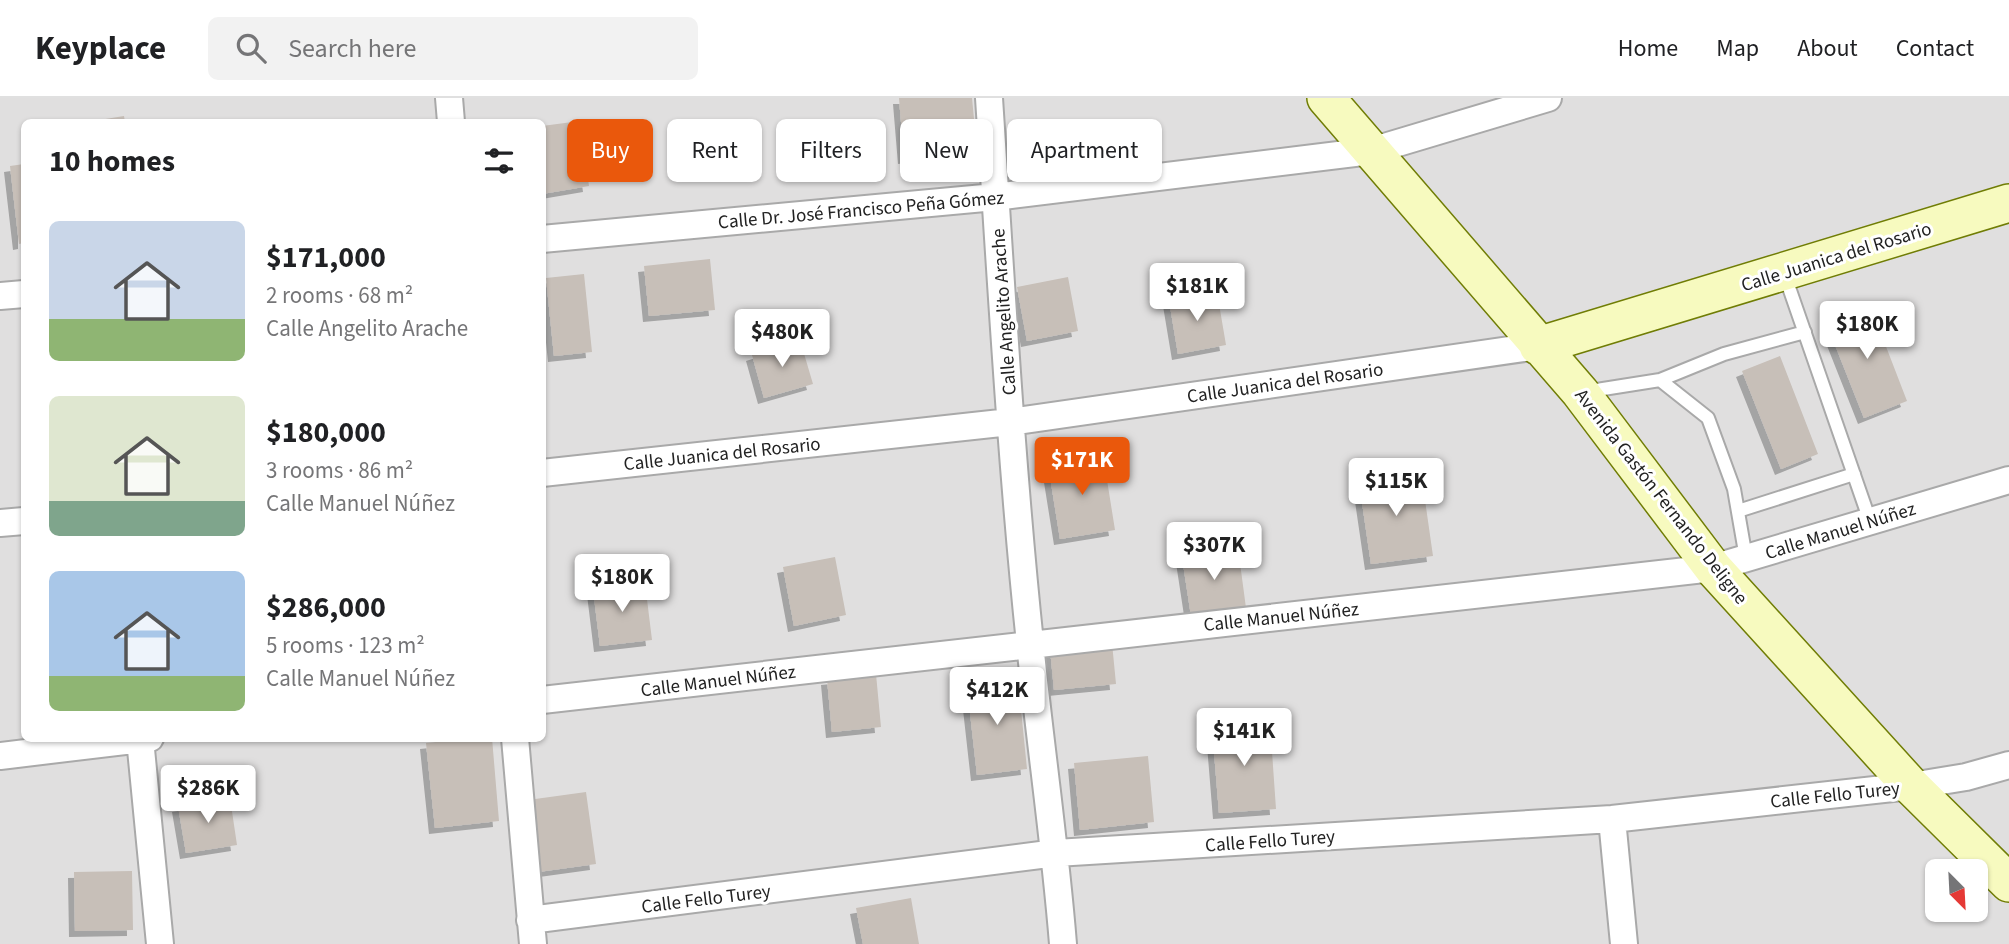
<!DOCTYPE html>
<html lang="en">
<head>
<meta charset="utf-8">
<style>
  :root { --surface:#fff; --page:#f2f2f2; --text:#202124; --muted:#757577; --line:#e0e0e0; --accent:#ea580c }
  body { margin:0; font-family:"Source Sans 3",sans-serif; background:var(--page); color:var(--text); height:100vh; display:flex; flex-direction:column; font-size:26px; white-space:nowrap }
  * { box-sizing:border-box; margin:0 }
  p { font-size:23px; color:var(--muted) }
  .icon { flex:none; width:38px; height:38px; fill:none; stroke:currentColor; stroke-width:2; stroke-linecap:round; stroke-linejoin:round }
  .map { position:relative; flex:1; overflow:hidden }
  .panel { position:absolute; left:21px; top:21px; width:525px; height:623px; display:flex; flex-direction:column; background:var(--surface); border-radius:10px; box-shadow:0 2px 5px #0004 }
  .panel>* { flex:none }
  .top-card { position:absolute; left:567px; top:21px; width:665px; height:63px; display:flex; gap:14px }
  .needle { width:46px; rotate:156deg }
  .controls { position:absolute; left:1925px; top:761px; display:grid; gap:14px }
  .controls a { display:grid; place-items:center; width:63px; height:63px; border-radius:10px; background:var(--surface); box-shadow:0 2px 5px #0004; font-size:35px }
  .price { position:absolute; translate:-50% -60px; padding:0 16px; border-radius:7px; background:#fff; color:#222; font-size:23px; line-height:46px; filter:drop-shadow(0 2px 4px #0008) }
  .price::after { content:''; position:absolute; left:50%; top:42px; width:21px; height:16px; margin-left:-10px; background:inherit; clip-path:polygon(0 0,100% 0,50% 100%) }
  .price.current { background:var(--accent); color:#fff }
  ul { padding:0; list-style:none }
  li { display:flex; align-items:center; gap:21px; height:175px; padding:0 28px }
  li span { display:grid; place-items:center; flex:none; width:196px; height:140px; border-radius:10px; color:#555 }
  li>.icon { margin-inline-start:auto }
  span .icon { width:84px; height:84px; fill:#fffc; stroke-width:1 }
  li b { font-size:30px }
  h2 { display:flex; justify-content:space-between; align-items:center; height:84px; padding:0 28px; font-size:30px }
  .tag { padding:0 24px; border-radius:10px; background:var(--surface); box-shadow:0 2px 5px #0004; font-size:24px; line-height:63px }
  .tag.current { background:var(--accent); color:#fff }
  header { display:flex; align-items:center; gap:42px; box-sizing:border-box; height:98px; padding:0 35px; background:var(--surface); border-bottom:2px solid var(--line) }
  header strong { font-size:33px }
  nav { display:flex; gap:38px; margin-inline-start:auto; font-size:24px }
  .search { width:490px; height:63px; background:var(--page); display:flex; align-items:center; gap:18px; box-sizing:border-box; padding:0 24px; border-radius:10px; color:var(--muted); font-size:26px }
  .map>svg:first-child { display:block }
  .residential { fill:#e0dfdf; fill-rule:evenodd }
  .building { fill:#c7bfb8; filter:url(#shadow) }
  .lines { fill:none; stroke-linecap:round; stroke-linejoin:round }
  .lane-casing { stroke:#a9a9a9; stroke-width:16 }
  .street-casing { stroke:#a9a9a9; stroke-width:30 }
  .secondary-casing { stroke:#707d05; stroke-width:40 }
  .lane { stroke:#fff; stroke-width:12 }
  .street { stroke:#fff; stroke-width:26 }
  .secondary { stroke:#f7fabf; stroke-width:37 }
  .labels { text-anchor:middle; stroke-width:6; stroke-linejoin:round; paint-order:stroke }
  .street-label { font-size:19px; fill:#222; stroke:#fff }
</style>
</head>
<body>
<header>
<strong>Keyplace</strong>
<div class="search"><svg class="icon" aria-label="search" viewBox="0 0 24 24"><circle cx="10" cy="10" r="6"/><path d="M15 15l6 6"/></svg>Search here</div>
<nav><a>Home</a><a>Map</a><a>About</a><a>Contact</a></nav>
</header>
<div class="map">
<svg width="2009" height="846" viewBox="0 0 2009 846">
  <defs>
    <filter id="shadow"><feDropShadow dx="-6" dy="6" stdDeviation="0" flood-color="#0004"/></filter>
  </defs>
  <rect width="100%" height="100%" fill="#f2efe9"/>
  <path class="residential" d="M0,0h2009v846h-2009zM24,24h518v616h-518zM1937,774h39v38h-39z"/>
  <path class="building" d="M899,0h73l5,52 -73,8z
    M124,18l1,6h-32v-1z
    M580,23l9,65 -47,8v-68z
    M24,66v79l-5,1 -9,-78z
    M710,161l5,51 -66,6 -5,-50z
    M584,176l8,78 -38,4 -8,-78z
    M1068,179l10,54 -51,10 -10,-54z
    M1217,194l9,53 -48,9 -9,-54z
    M1870,207l37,96 -43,17 -38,-96z
    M800,242l13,44 -49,14 -12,-43z
    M1780,258l38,98 -37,15 -39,-98z
    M1103,357l12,75 -55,9 -12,-75z
    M1421,374l12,84 -62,8 -12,-82z
    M1238,450l8,60 -55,8 -9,-59z
    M835,459l11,58 -52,11 -11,-59z
    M645,485l7,57 -52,6 -7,-57z
    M1112,545l4,41 -62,6 -4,-41z
    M876,576l5,53 -49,5 -5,-53z
    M1018,582l9,89 -50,6 -10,-89z
    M1270,625l6,86 -57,4 -7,-86z
    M474,640h18l7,83 -64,7 -9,-85z
    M1148,658l6,66 -74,8 -6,-67z
    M586,694l10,72 -58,8 -10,-72z
    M230,700l7,47 -51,8 -8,-47z
    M132,773l1,59 -58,1 -1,-59z
    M911,800l8,46h-56l-7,-36z"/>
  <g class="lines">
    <g class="lane-casing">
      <path id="lane" d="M1784,175l86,248
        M1660,282l64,-26 81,-22
        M1584,294l76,-12 48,38 26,71 12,69
        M1738,413l116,-37"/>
    </g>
    <g class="street-casing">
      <path id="street" d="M449,0l2,24
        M989,0c12,182 22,364 41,545 10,101 25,200 33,301
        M542,141l453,-42 376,-46 177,-53
        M0,198l24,-2
        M542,375l468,-51 528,-76
        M0,425l24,-2
        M542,602l1171,-132 296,-88
        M515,640l18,206
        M140,641l20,205
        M0,658l150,-18
        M1612,721l12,125
        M530,822l526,-67 556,-34 299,-33 55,-9 43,-12"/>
    </g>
    <g class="secondary-casing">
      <path id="secondary" d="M1326,0l254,294 133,176 198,218 98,97
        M1538,248l471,-143"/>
    </g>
    <use href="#lane" class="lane"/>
    <use href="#street" class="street"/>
    <use href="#secondary" class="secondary"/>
  </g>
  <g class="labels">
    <g class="street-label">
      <text transform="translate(861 111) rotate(-5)" y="7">Calle Dr. José Francisco Peña Gómez</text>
      <text transform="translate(1836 158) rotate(-17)" y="7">Calle Juanica del Rosario</text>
      <text transform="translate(1003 214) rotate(-94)" y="7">Calle Angelito Arache</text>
      <text transform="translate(1285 284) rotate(-8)" y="7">Calle Juanica del Rosario</text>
      <text transform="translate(722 355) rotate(-6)" y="7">Calle Juanica del Rosario</text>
      <text transform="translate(1662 398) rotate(52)" y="7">Avenida Gastón Fernando Deligne</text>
      <text transform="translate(1840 432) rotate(-17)" y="7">Calle Manuel Núñez</text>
      <text transform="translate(1281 518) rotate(-6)" y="7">Calle Manuel Núñez</text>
      <text transform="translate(718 582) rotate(-7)" y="7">Calle Manuel Núñez</text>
      <text transform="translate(1835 696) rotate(-6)" y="7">Calle Fello Turey</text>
      <text transform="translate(1270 742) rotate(-4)" y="7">Calle Fello Turey</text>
      <text transform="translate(706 800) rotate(-7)" y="7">Calle Fello Turey</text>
    </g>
  </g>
</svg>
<div class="controls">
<a><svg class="needle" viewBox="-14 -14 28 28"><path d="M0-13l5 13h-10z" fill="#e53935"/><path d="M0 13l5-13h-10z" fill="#757577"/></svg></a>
</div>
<b class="price" style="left:1197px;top:225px">$181K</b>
<b class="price" style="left:1867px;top:263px">$180K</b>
<b class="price" style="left:782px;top:271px">$480K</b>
<b class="price current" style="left:1082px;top:399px">$171K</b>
<b class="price" style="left:1396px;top:420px">$115K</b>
<b class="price" style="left:1214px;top:484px">$307K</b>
<b class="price" style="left:622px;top:516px">$180K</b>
<b class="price" style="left:997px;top:629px">$412K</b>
<b class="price" style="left:1244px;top:670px">$141K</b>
<b class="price" style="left:208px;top:727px">$286K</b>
<div class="top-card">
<a class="tag current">Buy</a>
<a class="tag">Rent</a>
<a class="tag">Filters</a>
<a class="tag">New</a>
<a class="tag">Apartment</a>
</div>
<section class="panel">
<h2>10 homes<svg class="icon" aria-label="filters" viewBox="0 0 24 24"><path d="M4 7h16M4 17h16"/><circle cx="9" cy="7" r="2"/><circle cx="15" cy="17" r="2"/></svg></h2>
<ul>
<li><span style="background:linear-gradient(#c9d6e8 70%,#8fb573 0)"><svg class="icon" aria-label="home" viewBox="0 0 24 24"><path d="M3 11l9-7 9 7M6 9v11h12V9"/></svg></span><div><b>$171,000</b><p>2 rooms · 68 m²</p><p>Calle Angelito Arache</p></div></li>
<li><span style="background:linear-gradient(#dfe7d0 75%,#7fa58c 0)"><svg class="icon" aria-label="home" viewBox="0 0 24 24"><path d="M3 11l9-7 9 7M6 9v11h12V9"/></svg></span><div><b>$180,000</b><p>3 rooms · 86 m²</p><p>Calle Manuel Núñez</p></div></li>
<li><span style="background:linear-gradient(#a9c7e8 75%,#8fb573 0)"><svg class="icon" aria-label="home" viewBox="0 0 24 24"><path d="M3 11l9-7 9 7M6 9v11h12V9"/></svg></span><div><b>$286,000</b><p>5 rooms · 123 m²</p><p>Calle Manuel Núñez</p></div></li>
</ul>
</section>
</div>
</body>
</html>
